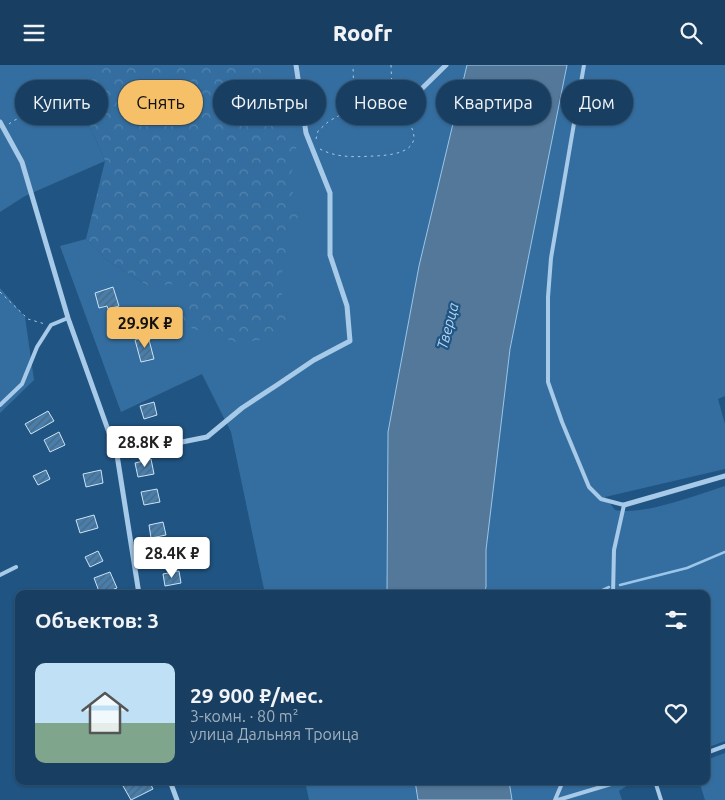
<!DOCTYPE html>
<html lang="ru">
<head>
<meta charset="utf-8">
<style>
  :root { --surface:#183f62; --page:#214668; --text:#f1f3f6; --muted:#9fafbe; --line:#365877; --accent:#f5c068 }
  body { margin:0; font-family:Ubuntu,sans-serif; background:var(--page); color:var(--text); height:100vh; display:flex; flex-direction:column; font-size:19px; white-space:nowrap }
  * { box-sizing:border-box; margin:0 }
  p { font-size:16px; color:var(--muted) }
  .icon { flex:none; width:28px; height:28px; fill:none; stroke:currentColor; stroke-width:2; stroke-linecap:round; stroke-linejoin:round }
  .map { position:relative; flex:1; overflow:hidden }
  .side { position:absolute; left:15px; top:525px; width:695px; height:195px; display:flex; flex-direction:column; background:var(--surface); border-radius:10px; box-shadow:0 1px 4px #0004,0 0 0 1px var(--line) }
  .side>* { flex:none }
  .hud { position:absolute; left:15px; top:15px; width:695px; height:45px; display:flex; gap:10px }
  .price { position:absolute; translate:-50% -42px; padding:0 11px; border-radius:5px; background:#fff; color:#222; font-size:16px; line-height:32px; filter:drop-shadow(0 1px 2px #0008) }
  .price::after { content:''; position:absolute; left:50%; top:30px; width:15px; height:11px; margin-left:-8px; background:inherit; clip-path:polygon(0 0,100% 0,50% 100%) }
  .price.selected { background:var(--accent); color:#111 }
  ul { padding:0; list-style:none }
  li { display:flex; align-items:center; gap:15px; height:125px; padding:0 20px }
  li span { display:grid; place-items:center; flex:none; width:140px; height:100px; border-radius:10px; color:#555 }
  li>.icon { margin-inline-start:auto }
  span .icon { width:60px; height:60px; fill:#fffc; stroke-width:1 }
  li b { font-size:21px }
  h2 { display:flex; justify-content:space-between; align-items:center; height:60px; padding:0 20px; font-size:21px }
  .tag { padding:0 18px; border-radius:22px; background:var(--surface); box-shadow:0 1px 4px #0004,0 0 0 1px var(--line); font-size:18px; line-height:45px }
  .tag.selected { background:var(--accent); color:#111 }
  header { display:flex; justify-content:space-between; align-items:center; height:65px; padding:0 20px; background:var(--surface); font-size:22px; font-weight:800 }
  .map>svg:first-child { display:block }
  .green { fill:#346ea0 }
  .forest { fill:url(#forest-crowns) }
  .water { fill:#53789a; stroke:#9bc6ea }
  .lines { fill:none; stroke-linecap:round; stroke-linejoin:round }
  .stream { stroke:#9bc6ea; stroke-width:2.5 }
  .building { fill:url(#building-hatch); stroke:#cbe3f6 }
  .path { stroke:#a7cae8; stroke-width:1; stroke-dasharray:2.5 4; stroke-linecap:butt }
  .service { stroke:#a7cae8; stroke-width:4 }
  .minor { stroke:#a7cae8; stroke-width:5 }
  .labels { text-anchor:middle; stroke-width:4.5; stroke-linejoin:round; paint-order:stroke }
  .water-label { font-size:15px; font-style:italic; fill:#b2d4f0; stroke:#205482 }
</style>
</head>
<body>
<header><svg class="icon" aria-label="menu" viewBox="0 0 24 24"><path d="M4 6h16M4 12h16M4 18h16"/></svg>Roofr<svg class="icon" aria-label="search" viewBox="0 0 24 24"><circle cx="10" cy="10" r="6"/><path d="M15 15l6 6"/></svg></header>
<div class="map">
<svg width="725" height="735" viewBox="0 0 725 735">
  <defs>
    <pattern id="forest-crowns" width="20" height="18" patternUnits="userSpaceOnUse" patternTransform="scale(1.25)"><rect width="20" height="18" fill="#346ea0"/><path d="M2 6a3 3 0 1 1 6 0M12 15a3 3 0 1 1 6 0" fill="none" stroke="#5284ae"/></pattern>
    <pattern id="building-hatch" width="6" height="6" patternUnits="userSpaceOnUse" patternTransform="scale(1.25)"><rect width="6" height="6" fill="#497eab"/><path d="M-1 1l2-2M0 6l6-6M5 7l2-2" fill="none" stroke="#4a6880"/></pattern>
  </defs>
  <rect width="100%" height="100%" fill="#205482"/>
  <path class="green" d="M0,0h86v52l19,44 -80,35 -25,16z
    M271,0h196l-48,201 -31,166 -1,162h-122l-34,-162 -29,-58 -81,38 -61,-166 26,-7 21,21 41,26z
    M567,0h158v331l-7,3 7,25v45l-120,28 10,13c27,6 82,-15 110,-24v255l-19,7v-154h-222l2,-7v-37l24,-201z
    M0,223l25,29 9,63 -34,33z
    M725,688v47h-20l-6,-19h7v-21z
    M305,716h110l3,19h-109z
    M509,716h125l-15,10 3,9h-110z"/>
  <path class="forest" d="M86,0h185l8,20 1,26 17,33 -7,38 9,32 -12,32 -7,38 3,16 8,16 -11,7 -8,15 -33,5 -68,-21 17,-13 -7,-1v-7l18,-13 -23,-4 -28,2 -41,-26 -21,-21 19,-78 -19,-44z"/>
  <path class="water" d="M467,0h100l-57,284 -24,201v37l-2,7h-97l1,-162 31,-166z
    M415,716h94l3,19h-94z"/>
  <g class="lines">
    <path class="stream" d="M620,520l67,-17 38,-16
      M594,529l15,-7"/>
  </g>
  <path class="building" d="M113,222l6,19 -11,3 -1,-3 -8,2 -4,-15z
    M148,271l6,23 -13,3 -6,-22z
    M154,337l3,13 -13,4 -4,-13z
    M48,346l6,10 -23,13 -6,-10z
    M59,367l6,13 -15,7 -6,-12z
    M151,394l3,15 -16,3 -3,-14z
    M46,405l4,9 -12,6 -5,-9z
    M101,405l2,13 -17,4 -3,-13z
    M157,424l3,13 -16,3 -3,-13z
    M94,450l4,13 -18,5 -4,-13z
    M163,457l3,13 -15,3 -2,-13z
    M98,486l5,10 -13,6 -5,-10z
    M179,506l2,12 -16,3 -2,-12z
    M110,507l7,16 -17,6 -6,-16z
    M133,716h16l4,8 -22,11 -8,-14z"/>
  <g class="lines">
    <path class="path" d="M391,0l1,25 5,13
      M9,59l4,-3 51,-25
      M316,74l2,-8 11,-10 15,-8 10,-16 -1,-32
      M320,84c17,9 35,8 54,7 28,-1 55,-8 30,-41
      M0,227l28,27 17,5"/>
    <path class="service" d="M584,0l-33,193 -3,39v85l14,40 27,65 12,12 23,6 -10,45 -1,44
      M0,340l22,-21 15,-37 14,-22 17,-7
      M0,510l16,-8
      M706,688l19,-7
      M655,716l6,19
      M555,735l8,-19
      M558,735l63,-19"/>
    <path class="minor" d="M400,45l46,-45
      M0,57l22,40 46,156 49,137 22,139
      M117,390l90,-18 35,-29 35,-23 37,-25 36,-19 -3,-35 -17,-51v-62l-24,-60 -10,-68
      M624,440l101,-29
      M170,716l7,19"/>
  </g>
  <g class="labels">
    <g class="water-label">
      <text transform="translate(448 261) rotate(-75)" y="5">Тверца</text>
    </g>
  </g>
</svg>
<b class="price selected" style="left:145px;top:284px">29.9K ₽</b>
<b class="price" style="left:145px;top:403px">28.8K ₽</b>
<b class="price" style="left:172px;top:514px">28.4K ₽</b>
<div class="hud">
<a class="tag">Купить</a>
<a class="tag selected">Снять</a>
<a class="tag">Фильтры</a>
<a class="tag">Новое</a>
<a class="tag">Квартира</a>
<a class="tag">Дом</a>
</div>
<section class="side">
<h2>Объектов: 3<svg class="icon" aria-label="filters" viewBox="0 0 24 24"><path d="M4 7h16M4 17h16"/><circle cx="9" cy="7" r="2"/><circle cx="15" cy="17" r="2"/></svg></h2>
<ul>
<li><span style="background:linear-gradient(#bfe0f5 60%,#7fa58c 0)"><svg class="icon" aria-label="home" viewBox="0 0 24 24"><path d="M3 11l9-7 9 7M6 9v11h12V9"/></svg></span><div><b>29 900 ₽/мес.</b><p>3-комн. · 80 m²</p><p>улица Дальняя Троица</p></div><svg class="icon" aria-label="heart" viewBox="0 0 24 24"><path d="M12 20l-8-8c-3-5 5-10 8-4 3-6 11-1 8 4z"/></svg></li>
</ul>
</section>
</div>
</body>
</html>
